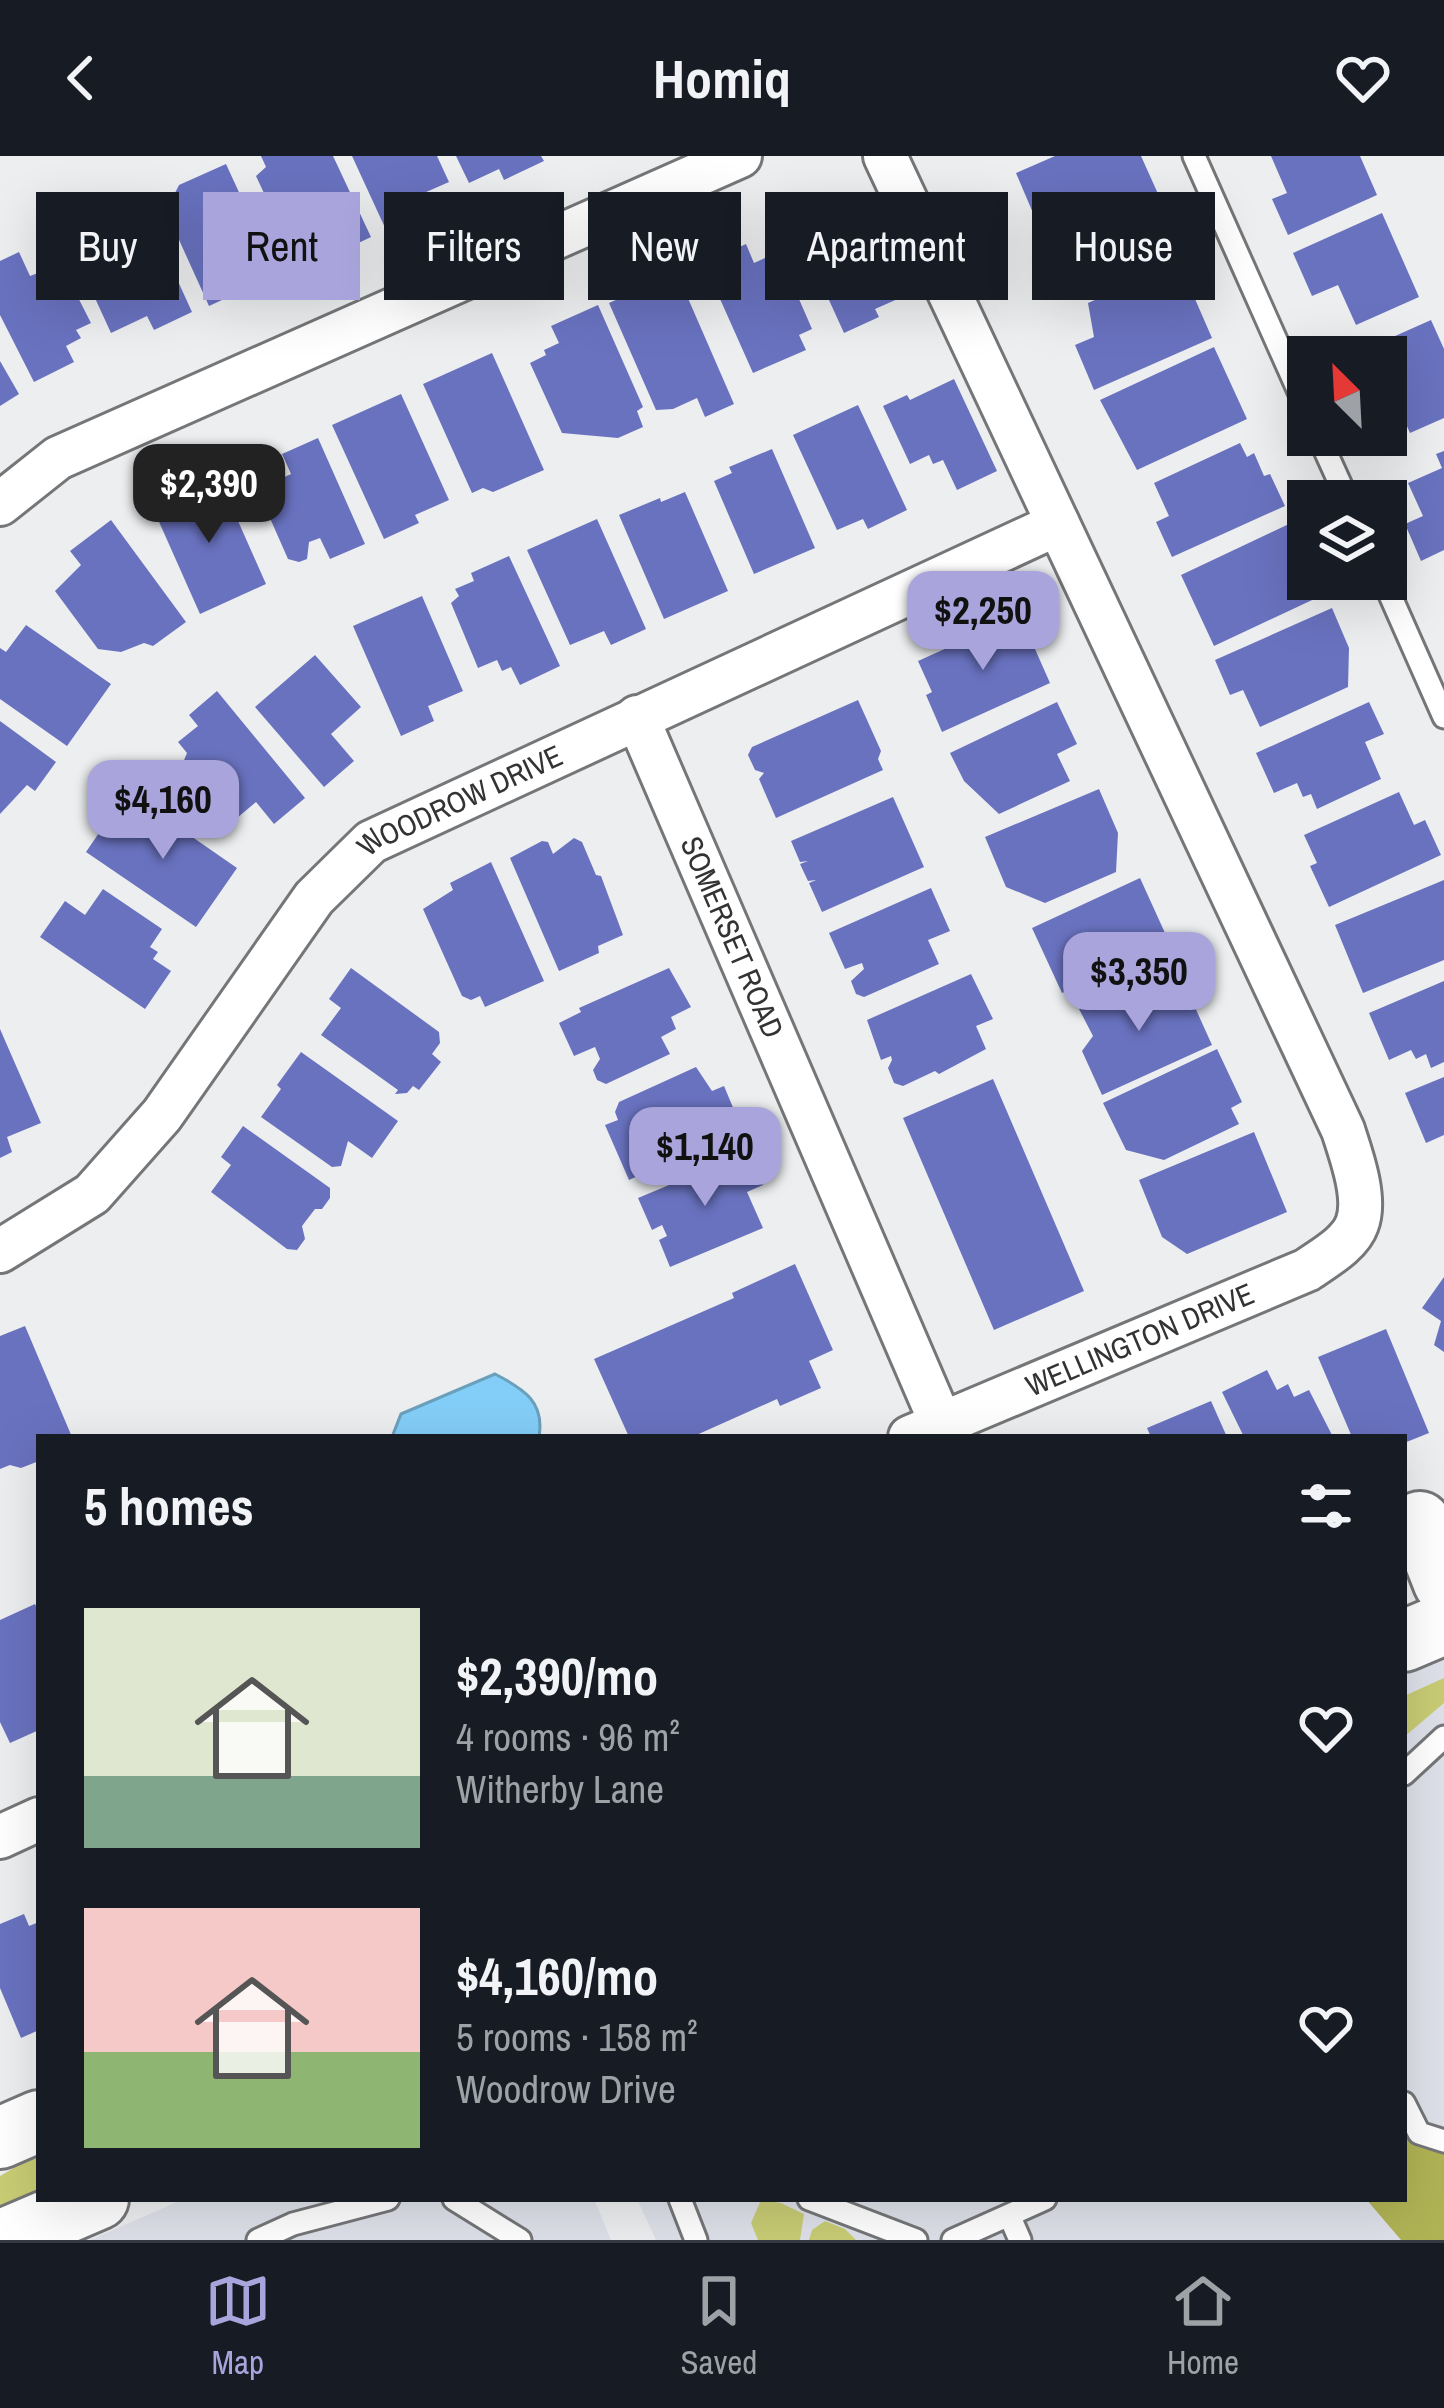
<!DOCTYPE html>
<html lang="en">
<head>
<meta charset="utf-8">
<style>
  :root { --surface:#171b24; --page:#20242c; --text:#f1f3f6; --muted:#9ea1a6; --line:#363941; --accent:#a9a5dc }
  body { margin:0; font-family:"Archivo Narrow",sans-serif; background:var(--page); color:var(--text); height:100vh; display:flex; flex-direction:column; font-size:45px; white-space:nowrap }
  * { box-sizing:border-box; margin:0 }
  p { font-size:39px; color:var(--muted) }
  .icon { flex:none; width:66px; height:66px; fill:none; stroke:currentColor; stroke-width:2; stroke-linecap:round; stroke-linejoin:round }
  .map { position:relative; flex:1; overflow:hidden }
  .details { position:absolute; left:36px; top:1278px; width:1371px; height:768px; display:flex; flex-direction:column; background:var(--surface); border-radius:0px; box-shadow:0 12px 48px #0002 }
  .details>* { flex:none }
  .banner { position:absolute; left:36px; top:36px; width:1374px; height:108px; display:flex; gap:24px }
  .needle { width:78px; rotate:336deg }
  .tools { position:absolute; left:1287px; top:180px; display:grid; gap:24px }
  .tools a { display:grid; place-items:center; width:120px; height:120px; border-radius:0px; background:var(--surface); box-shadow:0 12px 48px #0002; font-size:60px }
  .price { position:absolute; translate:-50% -102px; padding:0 27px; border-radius:24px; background:var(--accent); color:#111; font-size:39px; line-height:78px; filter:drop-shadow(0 3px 6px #0008) }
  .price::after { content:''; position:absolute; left:50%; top:72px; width:36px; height:27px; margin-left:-18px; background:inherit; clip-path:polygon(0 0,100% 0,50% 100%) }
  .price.active { background:#222; color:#fff }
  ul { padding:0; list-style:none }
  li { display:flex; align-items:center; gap:36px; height:300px; padding:0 48px }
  li span { display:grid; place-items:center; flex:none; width:336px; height:240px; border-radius:0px; color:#555 }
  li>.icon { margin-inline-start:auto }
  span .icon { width:144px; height:144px; fill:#fffc; stroke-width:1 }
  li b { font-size:51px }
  h2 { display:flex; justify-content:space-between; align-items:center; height:144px; padding:0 48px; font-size:51px }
  .chip { padding:0 42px; border-radius:0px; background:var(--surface); box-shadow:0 12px 48px #0002; font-size:42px; line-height:108px }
  .chip.active { background:var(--accent); color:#111 }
  header { display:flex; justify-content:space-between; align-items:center; height:156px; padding:0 48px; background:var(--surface); font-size:54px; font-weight:700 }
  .menu { display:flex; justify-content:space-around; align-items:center; height:168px; border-top:3px solid var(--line); background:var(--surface); font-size:33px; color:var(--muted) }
  .menu a { display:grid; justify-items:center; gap:6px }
  .menu .active { color:var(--accent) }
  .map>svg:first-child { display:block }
  .built { fill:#dfe1ea }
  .green { fill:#c8cc74 }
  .forest { fill:#b0b354 }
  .water { fill:#83cef8; stroke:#6ba0bd; stroke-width:3 }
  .building { fill:#6972bf }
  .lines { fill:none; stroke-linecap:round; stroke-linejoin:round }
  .lane-casing { stroke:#757678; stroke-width:27 }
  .street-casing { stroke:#757678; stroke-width:48 }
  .secondary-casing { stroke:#757678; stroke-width:66 }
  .lane { stroke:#fff; stroke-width:21 }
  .street { stroke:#fff; stroke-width:42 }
  .secondary { stroke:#fff; stroke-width:60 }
  .labels { text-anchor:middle; stroke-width:12; stroke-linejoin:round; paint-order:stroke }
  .street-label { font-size:30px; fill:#333334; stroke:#fff }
</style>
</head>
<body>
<header><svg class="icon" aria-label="back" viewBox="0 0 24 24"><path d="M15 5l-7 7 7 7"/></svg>Homiq<svg class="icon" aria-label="heart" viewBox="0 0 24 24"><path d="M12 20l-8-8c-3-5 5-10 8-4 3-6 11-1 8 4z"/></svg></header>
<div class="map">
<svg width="1444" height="2084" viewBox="0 0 1444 2084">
  <rect width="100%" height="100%" fill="#edeef0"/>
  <path class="built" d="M1444,1496v588h-788l-19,-41h767v-529z
    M184,2043h410l17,41h-521z"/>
  <path class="green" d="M1444,1522v25l-40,34v-41z
    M39,1997v41l-39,17v-35z
    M761,2044l20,3 23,11 -4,26h-42l-7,-17z
    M825,2065l20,8 11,11h-47l3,-10z"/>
  <path class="forest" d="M1404,1977l40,19v88h-43l-35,-41h38z"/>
  <path class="water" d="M495,1218c29,15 50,28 44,63h-147l9,-23z"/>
  <path class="building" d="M261,0h72l38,81 -44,21 -4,-9 -27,13 -40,-86 10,-9z
    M352,0h85l12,26 -25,11 8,18 -45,21z
    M456,0h85l3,5 -40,19 -5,-11 -30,14z
    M1055,0h86l18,40 -104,46 -15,-32 -7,3 -17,-40z
    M1271,0h89l17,39 -89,40 -16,-36 15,-6z
    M226,8l51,111 -68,31 -48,-106 14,-7 4,-8z
    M866,43l43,95 -34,15 4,8 -35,16 -50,-110 42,-19 3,7z
    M128,52l9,7 9,-4 46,101 -38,18 -7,-14 -36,17 -44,-96z
    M1382,57l37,84 -63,28 -18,-40 -26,11 -19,-43z
    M746,88l8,19 11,-5 3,8 14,-6 30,69 -13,6 7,15 -53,23 -49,-110z
    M19,96l11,24 8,-3 4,-9 10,-4 9,4 30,59 -15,7 5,8 -15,8 8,16 -40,20 -34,-67v-54z
    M1162,115l6,13 17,-8 27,62 -118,52 -19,-45 19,-8 -6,-34z
    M677,117l57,131 -29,13 -8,-19 -24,11 -17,1 -47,-107z
    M598,149l45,102 -6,4 6,16 -25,11 -56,-5 -32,-70 16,-8 -2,-5 15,-7 -8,-17z
    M1431,164l13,29v69l-34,15 -21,-47 -3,2v-31h-38z
    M1214,191l33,72 -110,51 -37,-70z
    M492,197l52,117 -51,22 -10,-4 -11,5 -49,-109z
    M0,205l19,33 -19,12z
    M954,223l43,92 -40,19 -14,-30 -10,4 -4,-9 -19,9 -27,-58 24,-11 3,5z
    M401,238l48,106 -34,15 4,8 -35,16 -52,-114z
    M858,249l49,105 -39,19 -5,-10 -26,11 -44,-95z
    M318,282l47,106 -35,15 -10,-21 -11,4 -2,17 -8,3 -11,-3 -26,-59 21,-9 -5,-11 13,-6 -9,-20z
    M1240,287l7,14 7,-4 10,23 6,-2 15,32 -113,51 -16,-35 13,-6 -15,-33z
    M772,293l43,99 -61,26 -40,-93 18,-8 -3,-6z
    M1444,295v99l-23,11 -16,-37 18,-8 -15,-33 34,-15 -6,-14z
    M216,328l6,1 44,99 -66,30 -48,-108 40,-18 8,5z
    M685,336l43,99 -64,28 -45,-104 41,-17 1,4z
    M597,363l49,110 -35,16 -7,-14 -34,14 -43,-95z
    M111,364l75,102 -33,24 -9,-3 -23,9 -23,-3 -43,-58 26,-26 -11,-14z
    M1291,367l17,36v20h9l8,15 -111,52 -33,-71z
    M509,400l51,110 -40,19 -9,-18 -9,4 -5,-11 -19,8 -27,-65 8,-7 -4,-7 19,-8 -3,-8z
    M422,440l41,95 -35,15 6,15 -33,15 -48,-110z
    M1332,452l17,40 -1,39 -88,40 -17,-37 -13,5 -15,-35z
    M1020,459l30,68 -108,49 -16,-37 6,-3 -14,-31z
    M26,469l85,59 -44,62 -67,-47v-51l6,4z
    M315,499l46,52 -30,27 23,27 -30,26 -69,-80z
    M217,535l88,107 -31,26 -18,-22 -25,21 -49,-58 5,-12 -9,-11 20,-16 -9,-11z
    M858,544l23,51 -3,8 5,11 -107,48 -17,-39 5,-6 -9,-3 -7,-15 4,-8z
    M1057,546l20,42 -20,10 13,27 -71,33 -35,-33 -14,-28z
    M1369,546l15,32 -19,8 16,37 -64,30 -6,-15 -8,3 -6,-14 -23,10 -18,-40z
    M0,565l56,41 -21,29 -8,-6 -27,29z
    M1099,633l19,44 -2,39 -71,31 -39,-16 -21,-50z
    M1399,636l15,33 11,-5 16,35 -112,52 -19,-41 7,-3 -13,-28z
    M893,641l31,70 -102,45 -13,-29 7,-3 -8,1 -8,-17 8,-3 -8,1 -9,-21z
    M136,642l101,70 -41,59 -110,-75 19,-28 9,7z
    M574,682l8,4 14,33 5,1 22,59 -25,11 1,7 -40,18 -49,-113 32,-17 6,1 5,12z
    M491,706l53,119 -59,26 -5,-11 -9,4 -9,-4 -39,-87 30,-19 -3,-7z
    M1140,722l30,66 -108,49 -30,-65z
    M1444,724v80l-81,33 -28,-68z
    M931,732l19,43 -22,9 11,24 -75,33 -8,-3 -5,-13 13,-12 -2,-6 -17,6 -16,-36z
    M103,733l59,40 -12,18 8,5 -5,7 18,12 -26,38 -105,-72 25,-36 20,14z
    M351,812l88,64 1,11 -8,11 9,8 -22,28 -6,-4 -6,7 -12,1 3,-4 -77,-55 20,-27 -12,-9z
    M669,812l22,39 -20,10 5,12 -15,8 9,17 -64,30 -9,-4 -4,-10 7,-11 -5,-12 -21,9 -15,-33 22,-11 -2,-4z
    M971,818l22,45 -17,7 10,23 -47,25 -4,-3 -32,15 -9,-3 -6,-15 4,-8 -1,-4 -10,4 -14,-40z
    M1147,818l12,23 11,5 19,-8 23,51 -110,50 -20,-44 11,-15 -14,-27z
    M1444,825v81l-13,6 -5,-14 -10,5 -5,-9 -22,10 -20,-47z
    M0,873l41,94 -34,14 5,15 -12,6z
    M1217,893l25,53 -11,6 8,16 -75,36 -38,-10 -23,-47z
    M301,896l97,69 -26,37 -24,-17 -7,25 -9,1 -71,-50 20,-28 -4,-4z
    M696,911l16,24 12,-5 18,43 -113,51 -24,-55 13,-5 -3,-8 4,-10z
    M1444,921v58l-18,8 -21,-50z
    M993,923l91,212 -90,39 -91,-212z
    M243,970l87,62v10l-8,11h-7l-13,17 3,13 -8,11 -10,-1 -76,-57 20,-27 -10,-8z
    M1254,976l33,80 -100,42 -25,-17 -23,-57z
    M748,996l15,33 -16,7 16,36 -93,39 -11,-27 8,-4 -5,-11 -10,5 -14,-32z
    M795,1108l38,86 -24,11 12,27 -41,18 -3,-7 -85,38h-63l-35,-78 140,-61 -2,-5z
    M1444,1121v75l-10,-7 7,-24 -19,-13z
    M25,1170l47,111h-33v24l-18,7 -11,-3 -10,4v-133z
    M1386,1173l43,104 -25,10v-6h-52l-34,-80z
    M1267,1214l10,20 11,-6 6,13 15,-7 24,47h-89l-22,-45z
    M1211,1245l16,36h-76l-4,-9z
    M35,1448l4,8v118l-29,13 -10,-21v-102z
    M24,1758l5,12 10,-4v108l-18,8 -21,-50v-64z"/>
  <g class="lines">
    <g class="lane-casing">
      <path id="lane" d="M1194,0l114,256
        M1318,279l30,66
        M1383,423l61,138
        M1404,1618l40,-37
        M1404,1947l15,30 25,8
        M454,2043l66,41
        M680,2043l16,41
        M809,2043l107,41
        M1009,2059l11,25
        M258,2084l35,-16 95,-25
        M953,2084l92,-41"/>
    </g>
    <g class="street-casing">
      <g id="street">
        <path d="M885,0l458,974c8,25 24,68 14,94 -7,20 -33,34 -50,46l-397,167"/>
        <path d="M0,348l58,-46 682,-302"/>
        <path id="s1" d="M637,561l304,706"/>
        <path id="s2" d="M0,1095l92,-57 70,-79 152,-217 57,-56 687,-318"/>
        <path d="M0,1681l39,-18"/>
      </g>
    </g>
    <g class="secondary-casing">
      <path id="secondary" d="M1420,1366l24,61
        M1404,1485l40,-17
        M0,1982l39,-17
        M2,2084l96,-41"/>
    </g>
    <use href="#lane" class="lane"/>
    <use href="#street" class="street"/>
    <use href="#secondary" class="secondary"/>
  </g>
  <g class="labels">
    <g class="street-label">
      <text dy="10" stroke="none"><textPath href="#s2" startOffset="657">WOODROW DRIVE</textPath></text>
      <text dy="10" stroke="none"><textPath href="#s1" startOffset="240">SOMERSET ROAD</textPath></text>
      <text transform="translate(1140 1184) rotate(-23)" y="10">WELLINGTON DRIVE</text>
    </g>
  </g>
</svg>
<div class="tools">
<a><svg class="needle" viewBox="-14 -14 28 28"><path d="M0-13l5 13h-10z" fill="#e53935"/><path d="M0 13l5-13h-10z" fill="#9ea1a6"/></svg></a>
<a><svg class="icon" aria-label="layers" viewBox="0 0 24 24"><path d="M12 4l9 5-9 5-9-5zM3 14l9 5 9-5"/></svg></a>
</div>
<b class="price active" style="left:209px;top:390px">$2,390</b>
<b class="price" style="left:983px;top:517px">$2,250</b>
<b class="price" style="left:163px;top:706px">$4,160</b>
<b class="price" style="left:1139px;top:878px">$3,350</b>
<b class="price" style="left:705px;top:1053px">$1,140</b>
<div class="banner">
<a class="chip">Buy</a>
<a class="chip active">Rent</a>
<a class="chip">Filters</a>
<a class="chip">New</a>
<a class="chip">Apartment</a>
<a class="chip">House</a>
</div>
<section class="details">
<h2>5 homes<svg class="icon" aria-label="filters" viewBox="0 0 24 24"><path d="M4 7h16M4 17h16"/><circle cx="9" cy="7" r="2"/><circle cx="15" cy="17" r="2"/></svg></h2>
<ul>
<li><span style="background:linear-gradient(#dfe7d0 70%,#7fa58c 0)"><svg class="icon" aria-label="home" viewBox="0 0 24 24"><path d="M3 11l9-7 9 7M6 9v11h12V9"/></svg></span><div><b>$2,390/mo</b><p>4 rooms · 96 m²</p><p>Witherby Lane</p></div><svg class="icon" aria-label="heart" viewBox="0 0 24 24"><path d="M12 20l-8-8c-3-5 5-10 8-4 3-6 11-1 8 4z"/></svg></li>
<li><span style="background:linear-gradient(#f6c9c9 60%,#8fb573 0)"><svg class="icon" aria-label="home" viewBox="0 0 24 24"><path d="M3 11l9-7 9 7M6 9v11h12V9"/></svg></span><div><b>$4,160/mo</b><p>5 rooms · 158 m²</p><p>Woodrow Drive</p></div><svg class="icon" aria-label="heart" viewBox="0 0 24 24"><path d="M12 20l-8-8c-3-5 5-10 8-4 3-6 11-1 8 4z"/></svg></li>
</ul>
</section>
</div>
<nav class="menu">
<a class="active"><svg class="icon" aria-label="map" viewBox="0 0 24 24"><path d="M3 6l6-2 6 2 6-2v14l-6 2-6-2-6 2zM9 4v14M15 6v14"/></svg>Map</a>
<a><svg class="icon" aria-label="saved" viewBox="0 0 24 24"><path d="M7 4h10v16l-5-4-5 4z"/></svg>Saved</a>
<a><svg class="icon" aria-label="home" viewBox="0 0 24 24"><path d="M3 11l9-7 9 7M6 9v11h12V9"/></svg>Home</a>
</nav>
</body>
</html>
